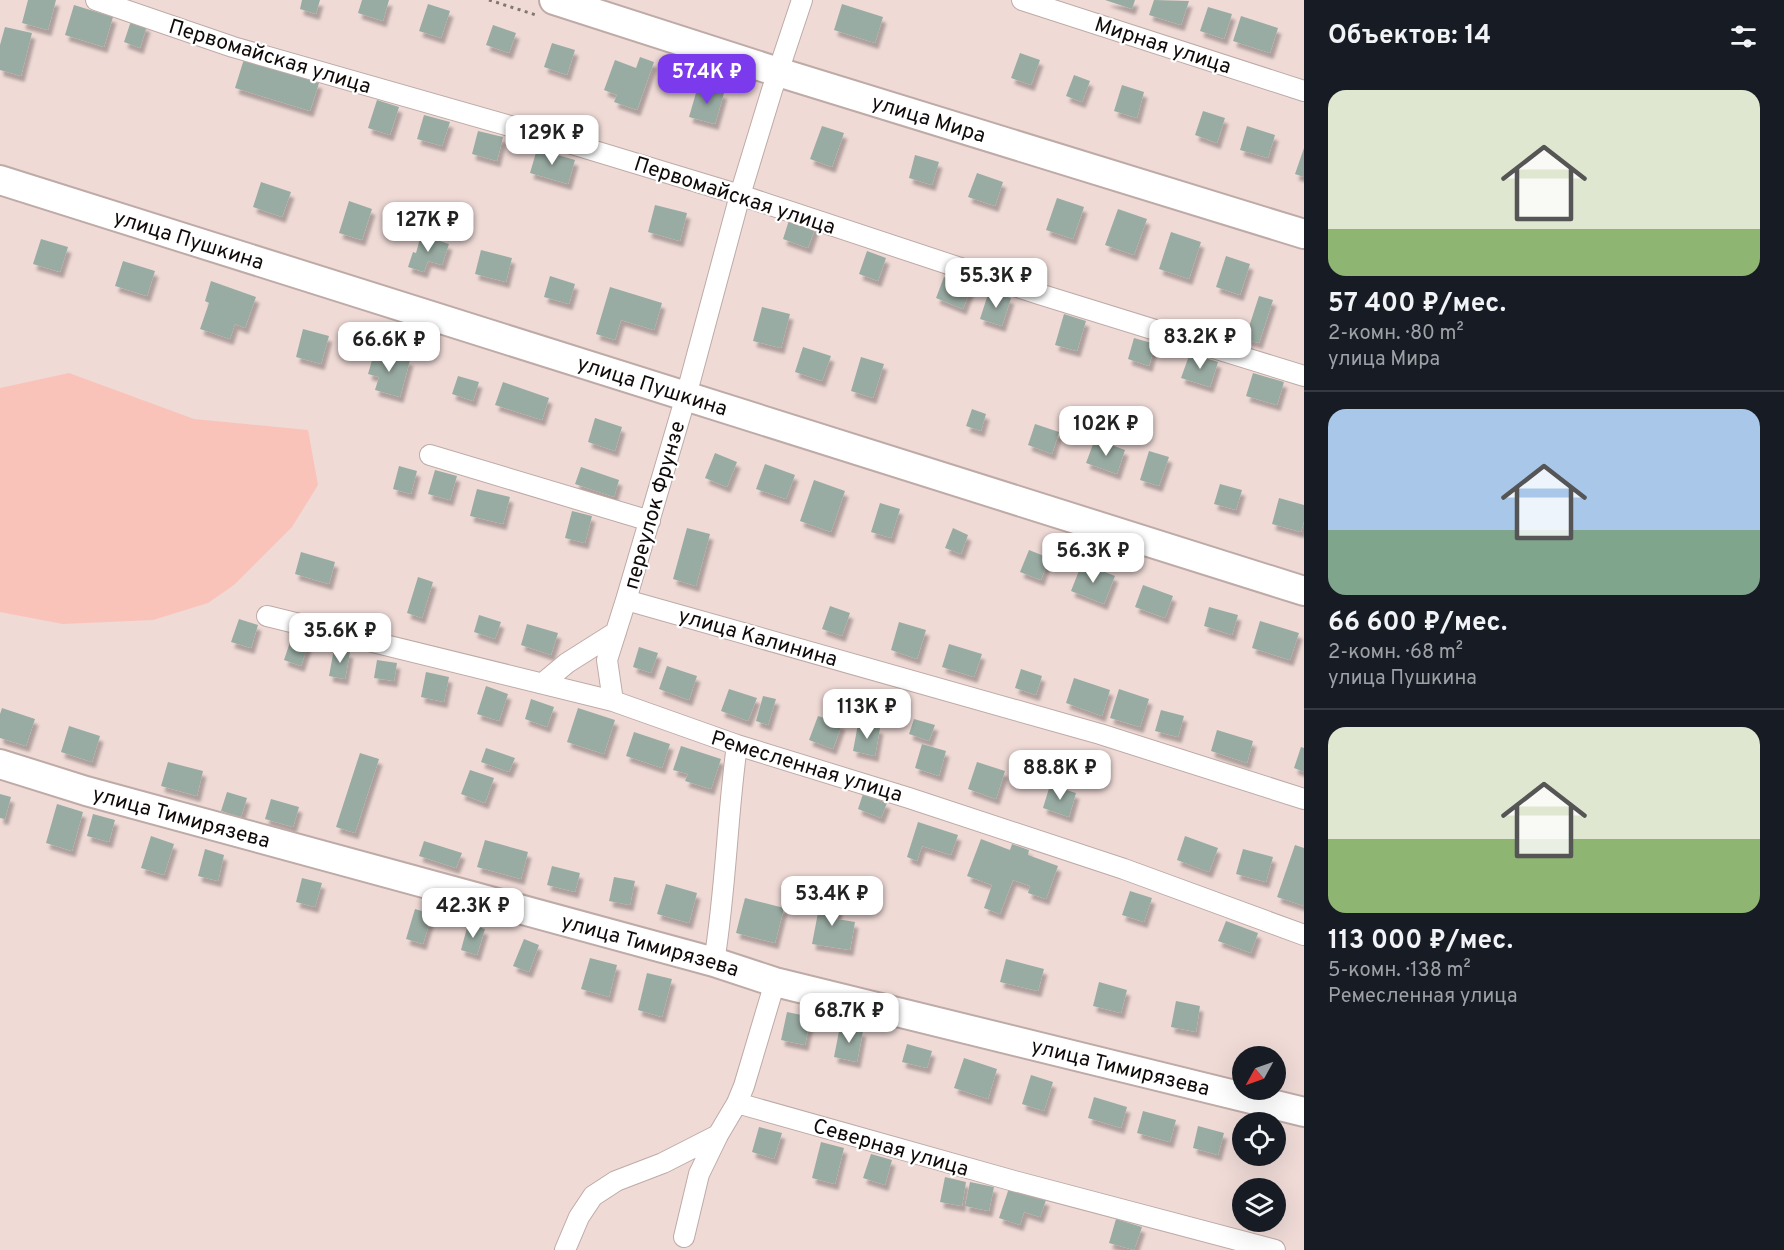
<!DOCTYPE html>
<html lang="ru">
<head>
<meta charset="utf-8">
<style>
  :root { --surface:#171b24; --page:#20242c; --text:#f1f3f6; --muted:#9ea1a6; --line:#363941; --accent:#7c3aed }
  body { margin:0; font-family:Overpass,sans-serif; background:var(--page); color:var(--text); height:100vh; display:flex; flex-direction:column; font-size:22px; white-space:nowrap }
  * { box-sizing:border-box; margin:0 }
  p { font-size:20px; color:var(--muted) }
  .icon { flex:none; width:33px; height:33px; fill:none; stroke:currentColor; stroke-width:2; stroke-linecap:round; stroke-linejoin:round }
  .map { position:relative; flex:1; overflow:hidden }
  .panel { display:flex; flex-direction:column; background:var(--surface); width:480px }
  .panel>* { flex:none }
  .needle { width:39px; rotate:230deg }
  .buttons { position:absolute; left:1232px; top:1046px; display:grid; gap:12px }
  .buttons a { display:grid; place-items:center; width:54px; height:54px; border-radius:50%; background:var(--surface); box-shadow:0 6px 24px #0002; font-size:30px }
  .price { position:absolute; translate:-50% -51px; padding:0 14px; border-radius:12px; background:#fff; color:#222; font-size:20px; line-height:39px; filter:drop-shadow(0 2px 3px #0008) }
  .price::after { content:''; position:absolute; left:50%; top:36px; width:18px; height:14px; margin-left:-9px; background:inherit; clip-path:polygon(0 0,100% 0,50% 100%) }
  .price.on { background:var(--accent); color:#fff }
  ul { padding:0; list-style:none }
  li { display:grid; align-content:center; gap:12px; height:318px; padding:0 24px }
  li+li { border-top:2px solid var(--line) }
  li span { display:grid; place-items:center; height:186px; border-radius:18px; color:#555 }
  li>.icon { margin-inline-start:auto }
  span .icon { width:108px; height:108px; fill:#fffc; stroke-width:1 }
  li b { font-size:26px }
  h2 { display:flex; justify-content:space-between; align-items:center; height:72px; padding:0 24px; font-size:26px }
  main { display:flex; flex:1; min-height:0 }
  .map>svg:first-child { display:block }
  .green { fill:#f9c3ba }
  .building { fill:#99aca3; filter:url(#shadow) }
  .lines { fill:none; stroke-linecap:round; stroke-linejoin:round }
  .street-casing { stroke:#beaaa6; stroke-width:22 }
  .secondary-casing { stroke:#beaaa6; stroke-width:32 }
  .path { stroke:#837572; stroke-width:3; stroke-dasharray:3 4.5; stroke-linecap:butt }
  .street { stroke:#fff; stroke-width:20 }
  .secondary { stroke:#fff; stroke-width:28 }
  .labels { text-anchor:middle; stroke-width:4.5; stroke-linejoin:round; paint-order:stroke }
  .street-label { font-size:21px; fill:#100a09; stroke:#fff }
</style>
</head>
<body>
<main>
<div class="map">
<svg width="1304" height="1250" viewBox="0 0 1304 1250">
  <defs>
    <filter id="shadow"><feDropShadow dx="3.5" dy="6" stdDeviation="1.5" flood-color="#0004"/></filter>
  </defs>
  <rect width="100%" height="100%" fill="#efdad6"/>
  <path class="green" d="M69,373l125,46 114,11 10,55 -26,42 -58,58 -26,18 -55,17 -90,4 -63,-12v-224z"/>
  <path class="building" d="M28,0h28l-8,30 -26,-7z
    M302,0h18l-4,14 -16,-5z
    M362,0h27l-6,21 -25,-8z
    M1105,0h30l-3,9z
    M1154,0l35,1 -8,24 -32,-10z
    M428,4l22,7 -9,27 -22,-7z
    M842,4l41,13 -8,26 -41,-13z
    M74,5l39,12 -9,30 -39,-12z
    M1208,7l24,7 -8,25 -24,-8z
    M1241,16l37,12 -8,25 -37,-12z
    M131,21l16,5 -7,22 -16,-6z
    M493,25l23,8 -7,20 -23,-8z
    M5,27l27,6 -11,43 -21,-6v-25z
    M552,43l23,7 -8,25 -23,-8z
    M1020,53l20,7 -9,25 -20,-7z
    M640,57l14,5 -17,48 -23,-8 3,-7 -13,-5 11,-30 21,8z
    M244,59l75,24 -9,28 -75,-23z
    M1074,75l16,6 -8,21 -16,-6z
    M1122,85l22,7 -7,26 -23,-7z
    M698,86l26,7 -9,31 -26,-7z
    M377,100l22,7 -9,28 -22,-7z
    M1203,111l22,7 -8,25 -22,-8z
    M424,115l26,7 -8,24 -25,-7z
    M822,126l22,7 -12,34 -22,-8z
    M1247,126l28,9 -7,23 -28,-8z
    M478,131l25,6 -6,24 -25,-7z
    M1304,148v29l-9,-3z
    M537,149l38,11 -7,24 -38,-11z
    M915,155l24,7 -7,23 -23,-7z
    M977,173l26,9 -8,24 -27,-9z
    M261,182l30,10 -9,25 -29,-10z
    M1057,198l27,9 -11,32 -27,-9z
    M349,201l23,8 -10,31 -23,-7z
    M655,205l32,8 -7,28 -32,-9z
    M1118,209l29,10 -13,36 -29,-10z
    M790,217l26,9 -8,22 -25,-9z
    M1171,232l30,10 -12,37 -30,-10z
    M421,235l28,9 -7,21 -14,-4 -4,11 -16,-5 5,-15 3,1z
    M41,239l27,8 -8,25 -27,-8z
    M481,250l31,8 -6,24 -31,-8z
    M867,251l19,7 -8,23 -19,-7z
    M1226,256l24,8 -10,31 -24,-8z
    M123,261l32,10 -8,25 -32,-10z
    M550,276l25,8 -6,20 -25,-7z
    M944,277l27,11 -8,21 -27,-11z
    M211,281l45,16 -11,31 -10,-4 -5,15 -30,-10 9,-26 -4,-2z
    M610,287l52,16 -8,27 -33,-10 -6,20 -19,-6z
    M989,291l22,7 -9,28 -22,-7z
    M1259,296l14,4 -14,43 -14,-4z
    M762,307l28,7 -9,34 -28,-7z
    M1064,314l22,7 -9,30 -22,-6z
    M303,329l26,7 -8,28 -25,-7z
    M1134,338l21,6 -6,22 -21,-7z
    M803,347l28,9 -9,25 -27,-9z
    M375,350l35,10 -10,37 -25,-7 4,-13 -11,-3z
    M1190,353l28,9 -8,25 -29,-9z
    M861,357l23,7 -11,34 -22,-7z
    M1253,373l31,9 -7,23 -31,-9z
    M458,376l21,6 -6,19 -21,-7z
    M503,382l46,16 -7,22 -47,-15z
    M972,409l14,5 -5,17 -15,-5z
    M595,418l27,9 -7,24 -27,-9z
    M1035,424l24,8 -7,22 -24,-9z
    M1095,439l30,11 -8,24 -31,-11z
    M1149,451l20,6 -10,29 -19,-6z
    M715,453l22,9 -10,25 -22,-9z
    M765,464l30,11 -9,24 -30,-10z
    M399,466l18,5 -6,23 -18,-5z
    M581,467l38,13 -5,17 -39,-13z
    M435,470l22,6 -7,24 -22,-6z
    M814,480l31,11 -14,41 -31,-11z
    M1220,484l22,6 -6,20 -22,-6z
    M477,489l33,8 -7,27 -33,-8z
    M1279,498l25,7v16l-3,11 -29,-8z
    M880,503l20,6 -9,29 -20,-6z
    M572,511l20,5 -7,27 -20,-5z
    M687,528l23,6 -14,52 -23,-7z
    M953,528l15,7 -7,19 -16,-6z
    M1029,550l20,8 -8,22 -21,-8z
    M301,552l34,10 -6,22 -34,-10z
    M1082,563l33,13 -11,28 -33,-13z
    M418,577l15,5 -11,36 -15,-5z
    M1143,585l30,11 -8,22 -30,-11z
    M830,606l20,7 -8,23 -20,-7z
    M1209,607l29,8 -6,20 -28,-9z
    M479,615l22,7 -6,17 -21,-7z
    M239,619l19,6 -7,23 -20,-6z
    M1260,621l39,12 -9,27 -38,-12z
    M899,622l27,8 -9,29 -26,-9z
    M527,624l31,9 -7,22 -30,-10z
    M292,636l17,6 -8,24 -17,-6z
    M949,644l33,10 -8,23 -32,-10z
    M639,647l19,6 -7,20 -18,-6z
    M334,649l16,3 -5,27 -16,-3z
    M377,660l20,3 -3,18 -20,-3z
    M667,666l30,10 -8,24 -30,-11z
    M1021,669l21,7 -6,19 -21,-7z
    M426,672l23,5 -5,25 -23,-5z
    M1074,678l36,12 -8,26 -36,-13z
    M486,686l22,8 -9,27 -22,-7z
    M729,689l28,9 -9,23 -27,-10z
    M1119,689l30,10 -9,28 -30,-9z
    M763,696l13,3 -8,26 -12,-4z
    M531,699l23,8 -7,20 -22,-8z
    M2,708l33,11 -9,27 -26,-8v-24z
    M578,708l37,12 -11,34 -37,-12z
    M1161,710l23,6 -6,21 -23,-6z
    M818,716l24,8 -9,25 -24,-9z
    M914,719l21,6 -6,16 -20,-7z
    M858,724l22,4 -5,28 -22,-5z
    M69,726l31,10 -8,26 -31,-10z
    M1217,730l36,11 -6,22 -36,-12z
    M634,732l36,12 -8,24 -36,-12z
    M922,744l24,7 -7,25 -24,-8z
    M681,746l40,13 -10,30 -26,-8 3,-7 -15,-4z
    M1301,747l3,1v24l-10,-4z
    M486,748l29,10 -6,14 -28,-10z
    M360,753l19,6 -24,74 -19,-6z
    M168,762l35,9 -6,25 -36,-10z
    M977,762l28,9 -9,28 -28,-10z
    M470,770l24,8 -9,25 -24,-9z
    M1050,785l26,8 -7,24 -26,-9z
    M227,792l20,6 -6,19 -20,-6z
    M0,794l11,3 -6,22 -5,-1z
    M863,794l24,9 -6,15 -23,-9z
    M271,799l28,8 -6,20 -28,-8z
    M57,804l26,8 -11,39 -26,-8z
    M93,814l22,6 -6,22 -22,-6z
    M918,822l40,13 -7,20 -29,-9 -5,15 -10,-4z
    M151,836l23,8 -10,31 -23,-7z
    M1185,836l33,12 -9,24 -32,-12z
    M981,839l29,11 2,-6 17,6 -1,5 30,11 -12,33 -18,-6 2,-7 -17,-6 -13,34 -16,-6 8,-23 -25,-9z
    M485,840l43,12 -7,27 -44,-12z
    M424,841l38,12 -6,15 -37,-12z
    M1295,845l9,3v58l-27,-9z
    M205,849l19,6 -6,26 -20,-5z
    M1243,849l30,8 -7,25 -30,-8z
    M552,866l28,7 -5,19 -28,-7z
    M614,877l21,4 -5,24 -21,-4z
    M302,878l20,5 -7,24 -19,-5z
    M666,884l31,9 -8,30 -32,-9z
    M1130,891l22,7 -8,24 -22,-7z
    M821,897l19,3 -3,19 18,3 -5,28 -38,-6z
    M745,898l39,10 -9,35 -39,-10z
    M415,909l17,5 -9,30 -17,-5z
    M1226,921l32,12 -7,20 -33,-12z
    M468,924l17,5 -8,26 -16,-5z
    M524,939l15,6 -10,27 -16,-6z
    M590,958l27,7 -8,32 -28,-8z
    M1006,959l38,10 -6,22 -38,-9z
    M647,973l25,6 -10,38 -24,-7z
    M1099,982l28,8 -6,23 -28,-7z
    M1176,1001l24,5 -4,26 -25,-5z
    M787,1012l24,5 -6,28 -24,-5z
    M840,1026l23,5 -6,31 -23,-5z
    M907,1044l25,7 -5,17 -25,-6z
    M964,1058l33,11 -9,30 -34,-11z
    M1031,1075l22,7 -9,29 -22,-7z
    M1094,1097l33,10 -6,21 -33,-10z
    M1143,1111l33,9 -6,22 -33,-9z
    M1198,1126l26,7 -6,22 -25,-7z
    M759,1127l23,6 -8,26 -22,-7z
    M821,1142l23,6 -9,36 -23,-6z
    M871,1154l21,6 -7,25 -22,-7z
    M945,1177l21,5 -4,24 -22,-4z
    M970,1182l24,5 -5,24 -24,-5z
    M1009,1188l37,12 -6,17 -16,-5 -4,13 -21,-7z
    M1116,1219l26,8 -8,23 -25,-7z"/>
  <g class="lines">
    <g class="street-casing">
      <path id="street" d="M96,0l137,47 319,91 188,57 299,99 265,82
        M1022,0l282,91
        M430,455l220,66
        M626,600l474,134 204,65
        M267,616l346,85 124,44 172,53 215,71 180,66
        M543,683l24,-20 49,-31
        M613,701l-6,-41 19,-60 60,-204 54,-201 32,-105 30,-90
        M714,962c12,-72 13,-145 23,-217
        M737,1103l277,78 261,69
        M684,1237l15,-63 19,-39 19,-32 7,-17 31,-104
        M565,1250l14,-33 14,-21 23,-15 47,-18 55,-28"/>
    </g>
    <g class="secondary-casing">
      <g id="secondary">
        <path id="s1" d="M554,0l224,72 526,162"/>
        <path id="s2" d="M0,180l1304,411"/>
        <path id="s3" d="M0,764l86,27 628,171 61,20 529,130"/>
      </g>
    </g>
    <path class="path" d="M489,0l47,15"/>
    <use href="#street" class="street"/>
    <use href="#secondary" class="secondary"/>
  </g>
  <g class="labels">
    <g class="street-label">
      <text transform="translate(1163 45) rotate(18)" y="7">Мирная улица</text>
      <text transform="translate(270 56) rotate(17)" y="7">Первомайская улица</text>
      <text dy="7" stroke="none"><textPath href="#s1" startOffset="393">улица Мира</textPath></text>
      <text transform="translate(735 195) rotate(18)" y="7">Первомайская улица</text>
      <text dy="7" stroke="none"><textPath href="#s2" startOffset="198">улица Пушкина</textPath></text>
      <text dy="7" stroke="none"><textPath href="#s2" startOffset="684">улица Пушкина</textPath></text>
      <text transform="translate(654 505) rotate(-74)" y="7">переулок Фрунзе</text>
      <text transform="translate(758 637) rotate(16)" y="7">улица Калинина</text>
      <text transform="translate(807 766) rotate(17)" y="7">Ремесленная улица</text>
      <text dy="7" stroke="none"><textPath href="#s3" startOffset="189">улица Тимирязева</textPath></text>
      <text dy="7" stroke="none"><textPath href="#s3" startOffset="675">улица Тимирязева</textPath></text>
      <text dy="7" stroke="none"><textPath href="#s3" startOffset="1161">улица Тимирязева</textPath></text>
      <text transform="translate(891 1147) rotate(16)" y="7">Северная улица</text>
    </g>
  </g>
</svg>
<div class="buttons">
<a><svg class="needle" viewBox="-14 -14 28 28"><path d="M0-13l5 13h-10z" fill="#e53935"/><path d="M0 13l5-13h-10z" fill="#9ea1a6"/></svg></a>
<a><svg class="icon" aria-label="locate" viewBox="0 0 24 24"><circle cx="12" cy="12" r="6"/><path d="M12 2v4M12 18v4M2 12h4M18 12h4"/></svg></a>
<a><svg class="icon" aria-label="layers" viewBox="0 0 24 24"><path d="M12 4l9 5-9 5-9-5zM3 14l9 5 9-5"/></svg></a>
</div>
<b class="price on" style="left:707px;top:105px">57.4K ₽</b>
<b class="price" style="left:552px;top:166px">129K ₽</b>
<b class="price" style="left:428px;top:253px">127K ₽</b>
<b class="price" style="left:996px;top:309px">55.3K ₽</b>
<b class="price" style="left:1200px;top:370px">83.2K ₽</b>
<b class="price" style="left:389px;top:373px">66.6K ₽</b>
<b class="price" style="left:1106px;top:457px">102K ₽</b>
<b class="price" style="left:1093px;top:584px">56.3K ₽</b>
<b class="price" style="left:340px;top:664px">35.6K ₽</b>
<b class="price" style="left:867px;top:740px">113K ₽</b>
<b class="price" style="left:1060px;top:801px">88.8K ₽</b>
<b class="price" style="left:832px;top:927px">53.4K ₽</b>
<b class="price" style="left:473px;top:939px">42.3K ₽</b>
<b class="price" style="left:849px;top:1044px">68.7K ₽</b>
</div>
<section class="panel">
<h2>Объектов: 14<svg class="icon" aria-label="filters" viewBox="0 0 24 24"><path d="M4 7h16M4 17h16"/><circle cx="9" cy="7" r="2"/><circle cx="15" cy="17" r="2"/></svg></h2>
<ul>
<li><span style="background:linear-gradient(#dfe7d0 75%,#8fb573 0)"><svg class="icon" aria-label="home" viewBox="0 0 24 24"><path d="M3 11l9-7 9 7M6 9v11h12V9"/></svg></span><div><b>57 400 ₽/мес.</b><p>2-комн. · 80 m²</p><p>улица Мира</p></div></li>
<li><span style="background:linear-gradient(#a9c7e8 65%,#7fa58c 0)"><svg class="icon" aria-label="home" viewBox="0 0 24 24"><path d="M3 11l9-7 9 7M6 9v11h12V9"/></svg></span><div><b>66 600 ₽/мес.</b><p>2-комн. · 68 m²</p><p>улица Пушкина</p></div></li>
<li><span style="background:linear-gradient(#dfe7d0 60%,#8fb573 0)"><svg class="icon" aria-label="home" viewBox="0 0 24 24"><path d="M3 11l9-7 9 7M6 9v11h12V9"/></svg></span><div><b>113 000 ₽/мес.</b><p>5-комн. · 138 m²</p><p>Ремесленная улица</p></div></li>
</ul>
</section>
</main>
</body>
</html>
